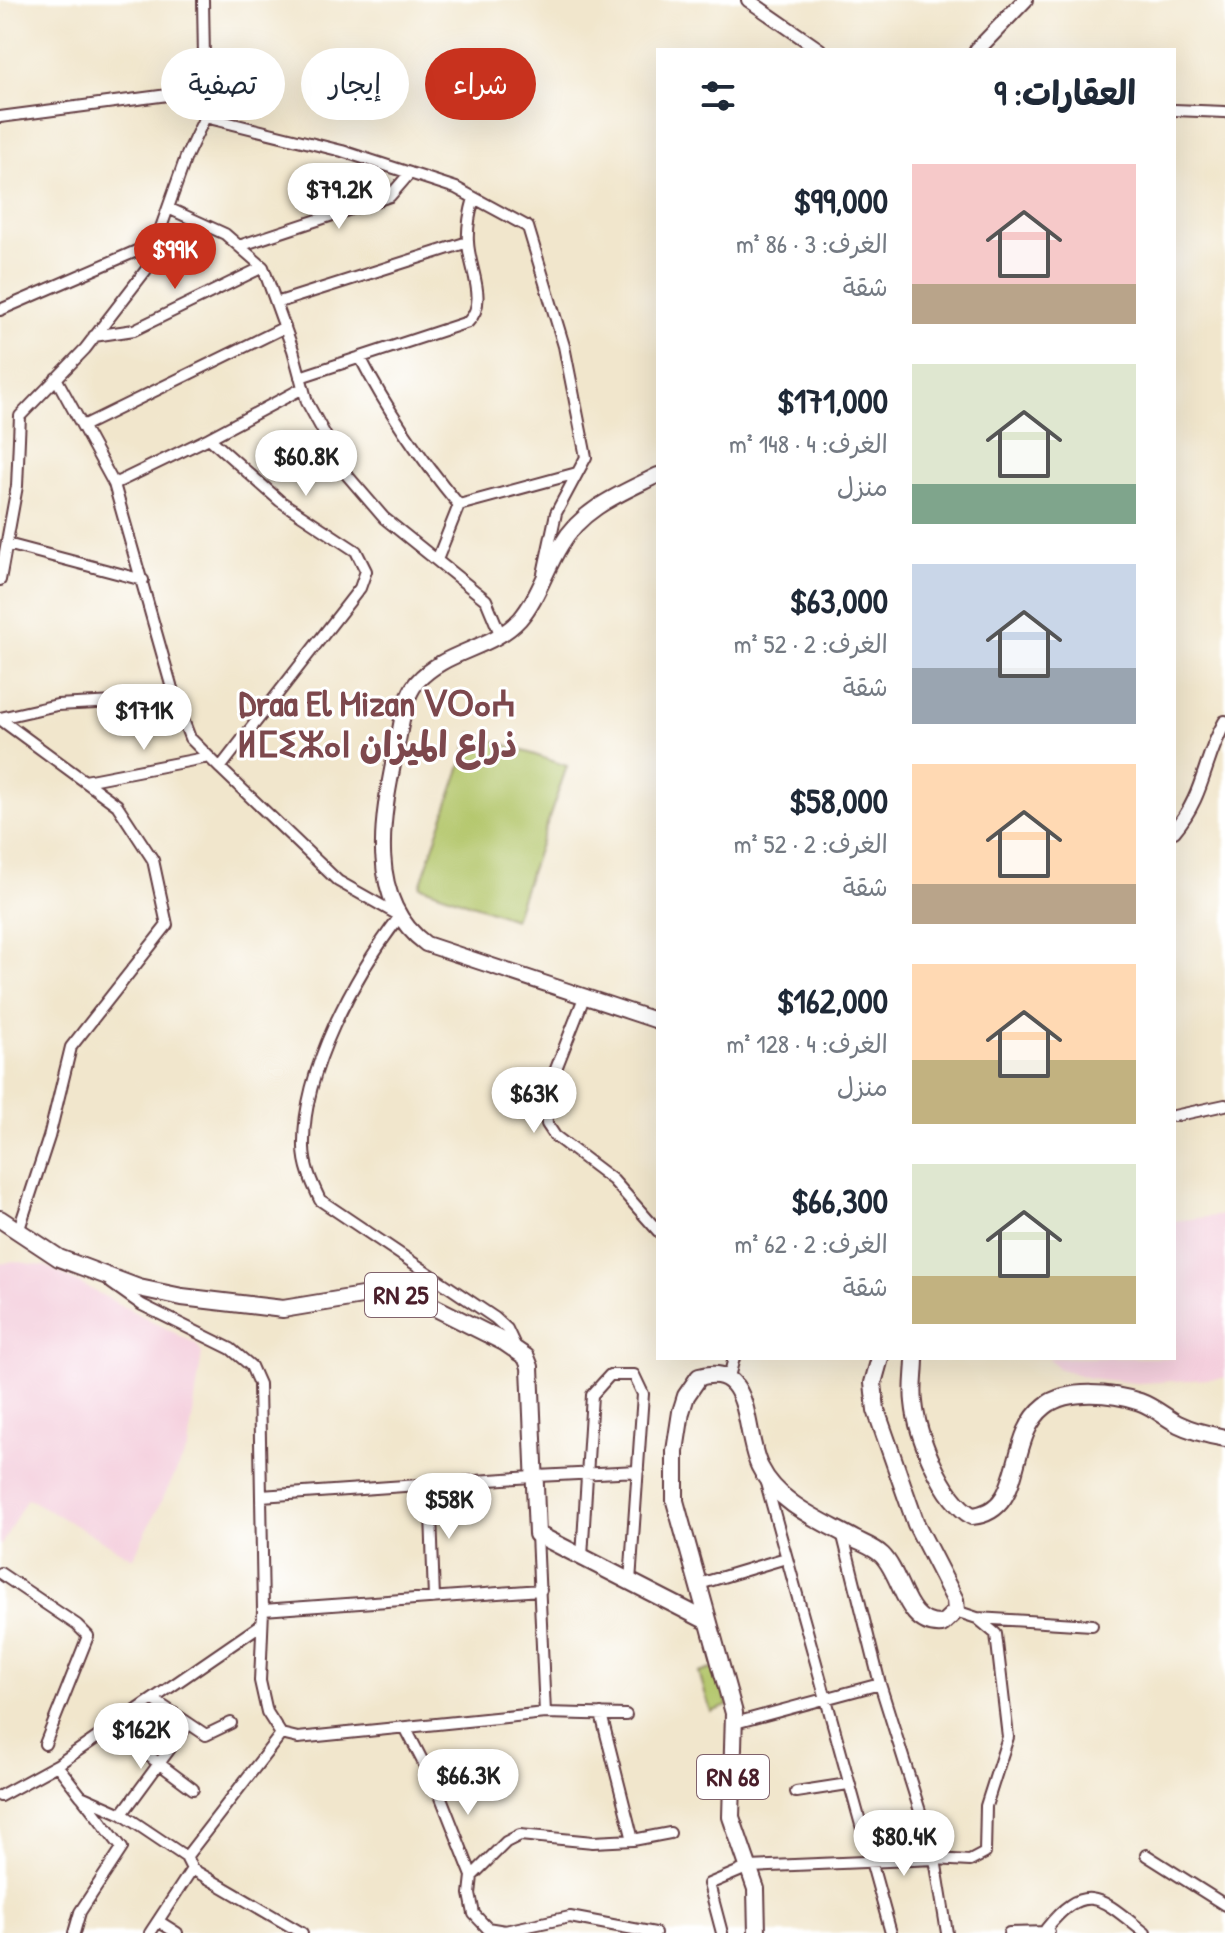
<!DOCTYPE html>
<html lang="ar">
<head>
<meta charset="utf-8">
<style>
  :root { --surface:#fff; --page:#f6f6f7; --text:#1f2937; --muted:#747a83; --accent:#c8321e }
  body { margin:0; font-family:"Patrick Hand","Playpen Sans Arabic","Noto Sans Tifinagh",sans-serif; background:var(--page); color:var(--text); direction:rtl; height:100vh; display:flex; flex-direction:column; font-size:30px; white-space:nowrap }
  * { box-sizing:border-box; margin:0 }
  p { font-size:26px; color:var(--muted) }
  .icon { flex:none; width:44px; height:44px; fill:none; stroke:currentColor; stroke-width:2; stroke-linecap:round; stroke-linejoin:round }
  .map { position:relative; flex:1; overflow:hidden; direction:ltr }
  .drawer { position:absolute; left:656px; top:48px; width:520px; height:1312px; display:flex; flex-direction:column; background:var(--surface); border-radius:0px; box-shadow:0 8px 32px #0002; direction:rtl }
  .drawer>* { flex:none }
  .guide { position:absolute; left:24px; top:48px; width:512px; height:72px; direction:rtl; display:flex; gap:16px }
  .price { position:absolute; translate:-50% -68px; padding:0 18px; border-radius:28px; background:#fff; color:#222; font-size:26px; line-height:52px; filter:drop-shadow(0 2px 4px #0008) }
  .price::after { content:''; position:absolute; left:50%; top:48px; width:24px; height:18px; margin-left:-12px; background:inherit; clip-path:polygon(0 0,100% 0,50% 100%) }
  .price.active { background:var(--accent); color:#fff }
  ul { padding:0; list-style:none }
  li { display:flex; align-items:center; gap:24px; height:200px; padding:0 40px }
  li span { display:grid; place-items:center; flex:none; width:224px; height:160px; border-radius:0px; color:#555 }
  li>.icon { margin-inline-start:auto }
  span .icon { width:96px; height:96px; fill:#fffc; stroke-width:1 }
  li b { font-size:34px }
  h2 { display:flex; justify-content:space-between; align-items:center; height:96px; padding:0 40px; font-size:34px }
  .pill { padding:0 28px; border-radius:36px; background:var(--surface); box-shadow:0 8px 32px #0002; font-size:28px; line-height:72px }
  .pill.active { background:var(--accent); color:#fff }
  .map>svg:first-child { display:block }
  .built { fill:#f4cfdd }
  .green { fill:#b3c66a; stroke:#7e724a; stroke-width:2 }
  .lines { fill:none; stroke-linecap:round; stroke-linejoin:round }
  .minor-casing { stroke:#633d43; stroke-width:14 }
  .tertiary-casing { stroke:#633d43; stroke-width:16 }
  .secondary-casing { stroke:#633d43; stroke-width:18 }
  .primary-casing { stroke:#633d43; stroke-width:20 }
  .minor { stroke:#fff; stroke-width:10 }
  .tertiary { stroke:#fff; stroke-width:12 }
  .secondary { stroke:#fff; stroke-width:14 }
  .primary { stroke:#fff; stroke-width:16 }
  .labels { text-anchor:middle; stroke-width:6; stroke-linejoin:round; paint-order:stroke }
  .shield { fill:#fff; stroke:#80626b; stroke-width:2 }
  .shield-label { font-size:26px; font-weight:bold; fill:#4a1f2b }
  .district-label { font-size:36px; font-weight:bold; fill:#7d484d; stroke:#fff }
</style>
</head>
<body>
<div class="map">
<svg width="1225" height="1933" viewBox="0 0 1225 1933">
  <rect width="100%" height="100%" fill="#fff"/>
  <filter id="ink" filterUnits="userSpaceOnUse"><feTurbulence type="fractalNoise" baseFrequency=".0125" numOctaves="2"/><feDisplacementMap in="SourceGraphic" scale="16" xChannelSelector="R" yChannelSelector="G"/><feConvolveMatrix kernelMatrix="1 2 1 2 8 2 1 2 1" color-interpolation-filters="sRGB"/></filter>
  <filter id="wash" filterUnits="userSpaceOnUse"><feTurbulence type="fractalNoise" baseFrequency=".006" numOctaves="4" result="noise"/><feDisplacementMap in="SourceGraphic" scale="32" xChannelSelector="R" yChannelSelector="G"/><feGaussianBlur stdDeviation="1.8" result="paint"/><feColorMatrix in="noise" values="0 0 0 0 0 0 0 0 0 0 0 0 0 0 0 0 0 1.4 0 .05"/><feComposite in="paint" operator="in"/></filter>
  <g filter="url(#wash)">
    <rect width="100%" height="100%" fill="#f1e6cc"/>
    <path class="built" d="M1225,1215v163l-87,5 -49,-5 -31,-10 -10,-10h126v-137z
      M14,1261l34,6 148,77 6,9 -14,95 -55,110 -106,-60 -27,49v-283z"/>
    <path class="green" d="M472,733l95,33 -53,153 -94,-33z
      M715,1668l13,38 -17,6 -12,-39z"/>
  </g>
  <g filter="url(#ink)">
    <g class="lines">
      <g class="minor-casing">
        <path id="minor" d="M203,0l2,117
          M1174,110l51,2
          M0,117l183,-24 22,4
          M168,208l57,26 38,33 30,83 14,52 40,73 37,43 102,82 15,36
          M239,246l151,-50 20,-23
          M276,303l192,-61
          M0,310l141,-61 13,-1
          M94,336l40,-6 129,-63
          M360,357c28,55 60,101 99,148l-22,55
          M300,377l168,-55c21,-21 1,-53 0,-80 -1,-15 2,-30 6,-44
          M56,378l58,106
          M83,426l202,-99
          M209,438l71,63 76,50 10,20 -6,17 -140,180 -30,-30 -15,-39 -61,-215z
          M209,438l94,-50
          M459,505l118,-32
          M7,544l136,36
          M0,580l17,-94 3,-70 65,-67 61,-79 40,-113 19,-40 137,34 114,37 72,39 36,119 22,111 -30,56 -13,61
          M0,718l57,-13 118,-6
          M0,719l117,86 36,55 14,65 -96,122 -22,90 -31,95
          M220,768l118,113 62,35c-45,59 -98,155 -96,231 0,19 8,36 16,53l175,118 12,11 9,19
          M85,781l124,-24
          M585,995l-33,84 -6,24 1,21 8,12 58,44 45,51
          M1174,1116l51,-11
          M111,1283l31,22 89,44 20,17 8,18 4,226 -3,71 7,31 14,22 17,4 247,-25 -8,-179
          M729,1377l5,-19
          M537,1476l101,-5
          M766,1483l125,450
          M430,1485l4,113
          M261,1496l271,-19
          M842,1532l38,152 55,175 12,74
          M582,1557l10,-162 18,-20h24l9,19 -13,188
          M0,1573l77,52 11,11 -43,108
          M696,1585l90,-27
          M263,1610l278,-20
          M977,1618l115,7
          M154,1700l52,35 25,-12
          M545,1713l81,2
          M735,1723l145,-39
          M109,1726l84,63
          M406,1729l34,66 32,81 -2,18 4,20 18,19
          M57,1765l24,31 41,18 64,43 6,12 110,64
          M796,1792l52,-8
          M0,1796l57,-31 205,-141
          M122,1814l66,-90
          M633,1840l37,-7
          M1146,1855l79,50
          M186,1857l95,-123
          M472,1876l34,-34 14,-7 73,7 40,-2 -32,-126
          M158,1921l19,12
          M487,1928l18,3 65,-14 85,16
          M1046,1929c40,-51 57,-29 99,4
          M74,1933l6,-21 42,-64 -40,-51
          M150,1933l42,-64
          M722,1933l-13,-49 40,-17 186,-8 35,2 15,-8 1,-47 22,-69 -12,-103 -19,-16 -21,-7
          M1009,1933l40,-1"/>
      </g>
      <g class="tertiary-casing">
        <path id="tertiary" d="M748,0l72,50
          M1174,831c31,-36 29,-71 51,-109"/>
      </g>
      <g class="secondary-casing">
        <path id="secondary" d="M977,50l48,-50
          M658,475c-36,18 -76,33 -97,70 -15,24 -23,53 -41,74 -28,31 -75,31 -103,63 -14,17 -15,42 -20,63 -13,64 -34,153 29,199l232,77"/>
      </g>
      <g class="primary-casing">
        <path id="primary" d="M0,1219l59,39 80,30 43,9 101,12 91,-15 40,3 90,45 22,15 4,10 7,167 170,87
          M915,1358c0,14 -3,30 -1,44 3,33 28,97 58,114 55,-5 33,-79 73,-110 23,-18 68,-13 95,-4 14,5 25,15 38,22 14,7 31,11 47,14
          M757,1933l-1,-44 -25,-72 3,-104 -59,-212v-50l6,-39 5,-16 13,-19c55,-16 44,58 61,90 18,37 62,54 96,73 8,4 19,8 26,15 21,21 23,72 60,69l14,-13 -1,-11 -39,-76 -40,-114 -3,-27 7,-25"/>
      </g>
      <use href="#minor" class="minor"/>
      <use href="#tertiary" class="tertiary"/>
      <use href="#secondary" class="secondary"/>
      <use href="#primary" class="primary"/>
    </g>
  </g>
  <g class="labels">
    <g class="shield">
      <rect x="365" y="1273" width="72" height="44" rx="6"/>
      <rect x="697" y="1755" width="72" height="44" rx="6"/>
    </g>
    <g class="shield-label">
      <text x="401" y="1304">RN 25</text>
      <text x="733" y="1786">RN 68</text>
    </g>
    <g class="district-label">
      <text x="377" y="716">Draa El Mizan ⴸⵔⴰⵄ<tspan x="377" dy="41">ⵍⵎⵉⵣⴰⵏ ذراع الميزان</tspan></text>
    </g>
  </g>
</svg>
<b class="price" style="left:339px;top:231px">$79.2K</b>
<b class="price active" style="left:175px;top:291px">$99K</b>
<b class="price" style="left:306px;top:498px">$60.8K</b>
<b class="price" style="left:144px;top:752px">$171K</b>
<b class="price" style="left:534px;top:1135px">$63K</b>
<b class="price" style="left:449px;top:1541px">$58K</b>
<b class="price" style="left:141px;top:1771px">$162K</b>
<b class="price" style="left:468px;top:1817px">$66.3K</b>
<b class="price" style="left:904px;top:1878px">$80.4K</b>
<div class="guide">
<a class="pill active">شراء</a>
<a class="pill">إيجار</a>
<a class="pill">تصفية</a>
</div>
<section class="drawer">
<h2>العقارات: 9<svg class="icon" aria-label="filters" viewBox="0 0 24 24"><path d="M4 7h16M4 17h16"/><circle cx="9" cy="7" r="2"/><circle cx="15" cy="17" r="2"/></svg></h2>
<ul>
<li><span style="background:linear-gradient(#f6c9c9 75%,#b9a48a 0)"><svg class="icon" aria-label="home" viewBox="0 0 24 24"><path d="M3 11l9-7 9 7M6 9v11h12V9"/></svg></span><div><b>$99,000</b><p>الغرف: 3 · 86 m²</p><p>شقة</p></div></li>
<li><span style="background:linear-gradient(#dfe7d0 75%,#7fa58c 0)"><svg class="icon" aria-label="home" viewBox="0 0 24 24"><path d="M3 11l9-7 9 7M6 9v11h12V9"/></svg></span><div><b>$171,000</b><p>الغرف: 4 · 148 m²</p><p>منزل</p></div></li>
<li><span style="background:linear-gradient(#c9d6e8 65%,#9aa5b1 0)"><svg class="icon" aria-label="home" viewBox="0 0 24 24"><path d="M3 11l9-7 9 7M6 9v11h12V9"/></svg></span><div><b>$63,000</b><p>الغرف: 2 · 52 m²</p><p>شقة</p></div></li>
<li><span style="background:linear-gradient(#ffd9b3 75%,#b9a48a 0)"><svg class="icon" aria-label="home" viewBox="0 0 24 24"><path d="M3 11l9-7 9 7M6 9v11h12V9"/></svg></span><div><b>$58,000</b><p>الغرف: 2 · 52 m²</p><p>شقة</p></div></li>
<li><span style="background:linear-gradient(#ffd9b3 60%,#c2b280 0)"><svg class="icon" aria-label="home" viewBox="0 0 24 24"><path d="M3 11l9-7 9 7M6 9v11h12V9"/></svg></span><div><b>$162,000</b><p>الغرف: 4 · 128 m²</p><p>منزل</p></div></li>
<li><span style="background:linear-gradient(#dfe7d0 70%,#c2b280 0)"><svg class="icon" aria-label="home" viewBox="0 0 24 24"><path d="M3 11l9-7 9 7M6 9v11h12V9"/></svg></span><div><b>$66,300</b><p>الغرف: 2 · 62 m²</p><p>شقة</p></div></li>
</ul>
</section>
</div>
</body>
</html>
